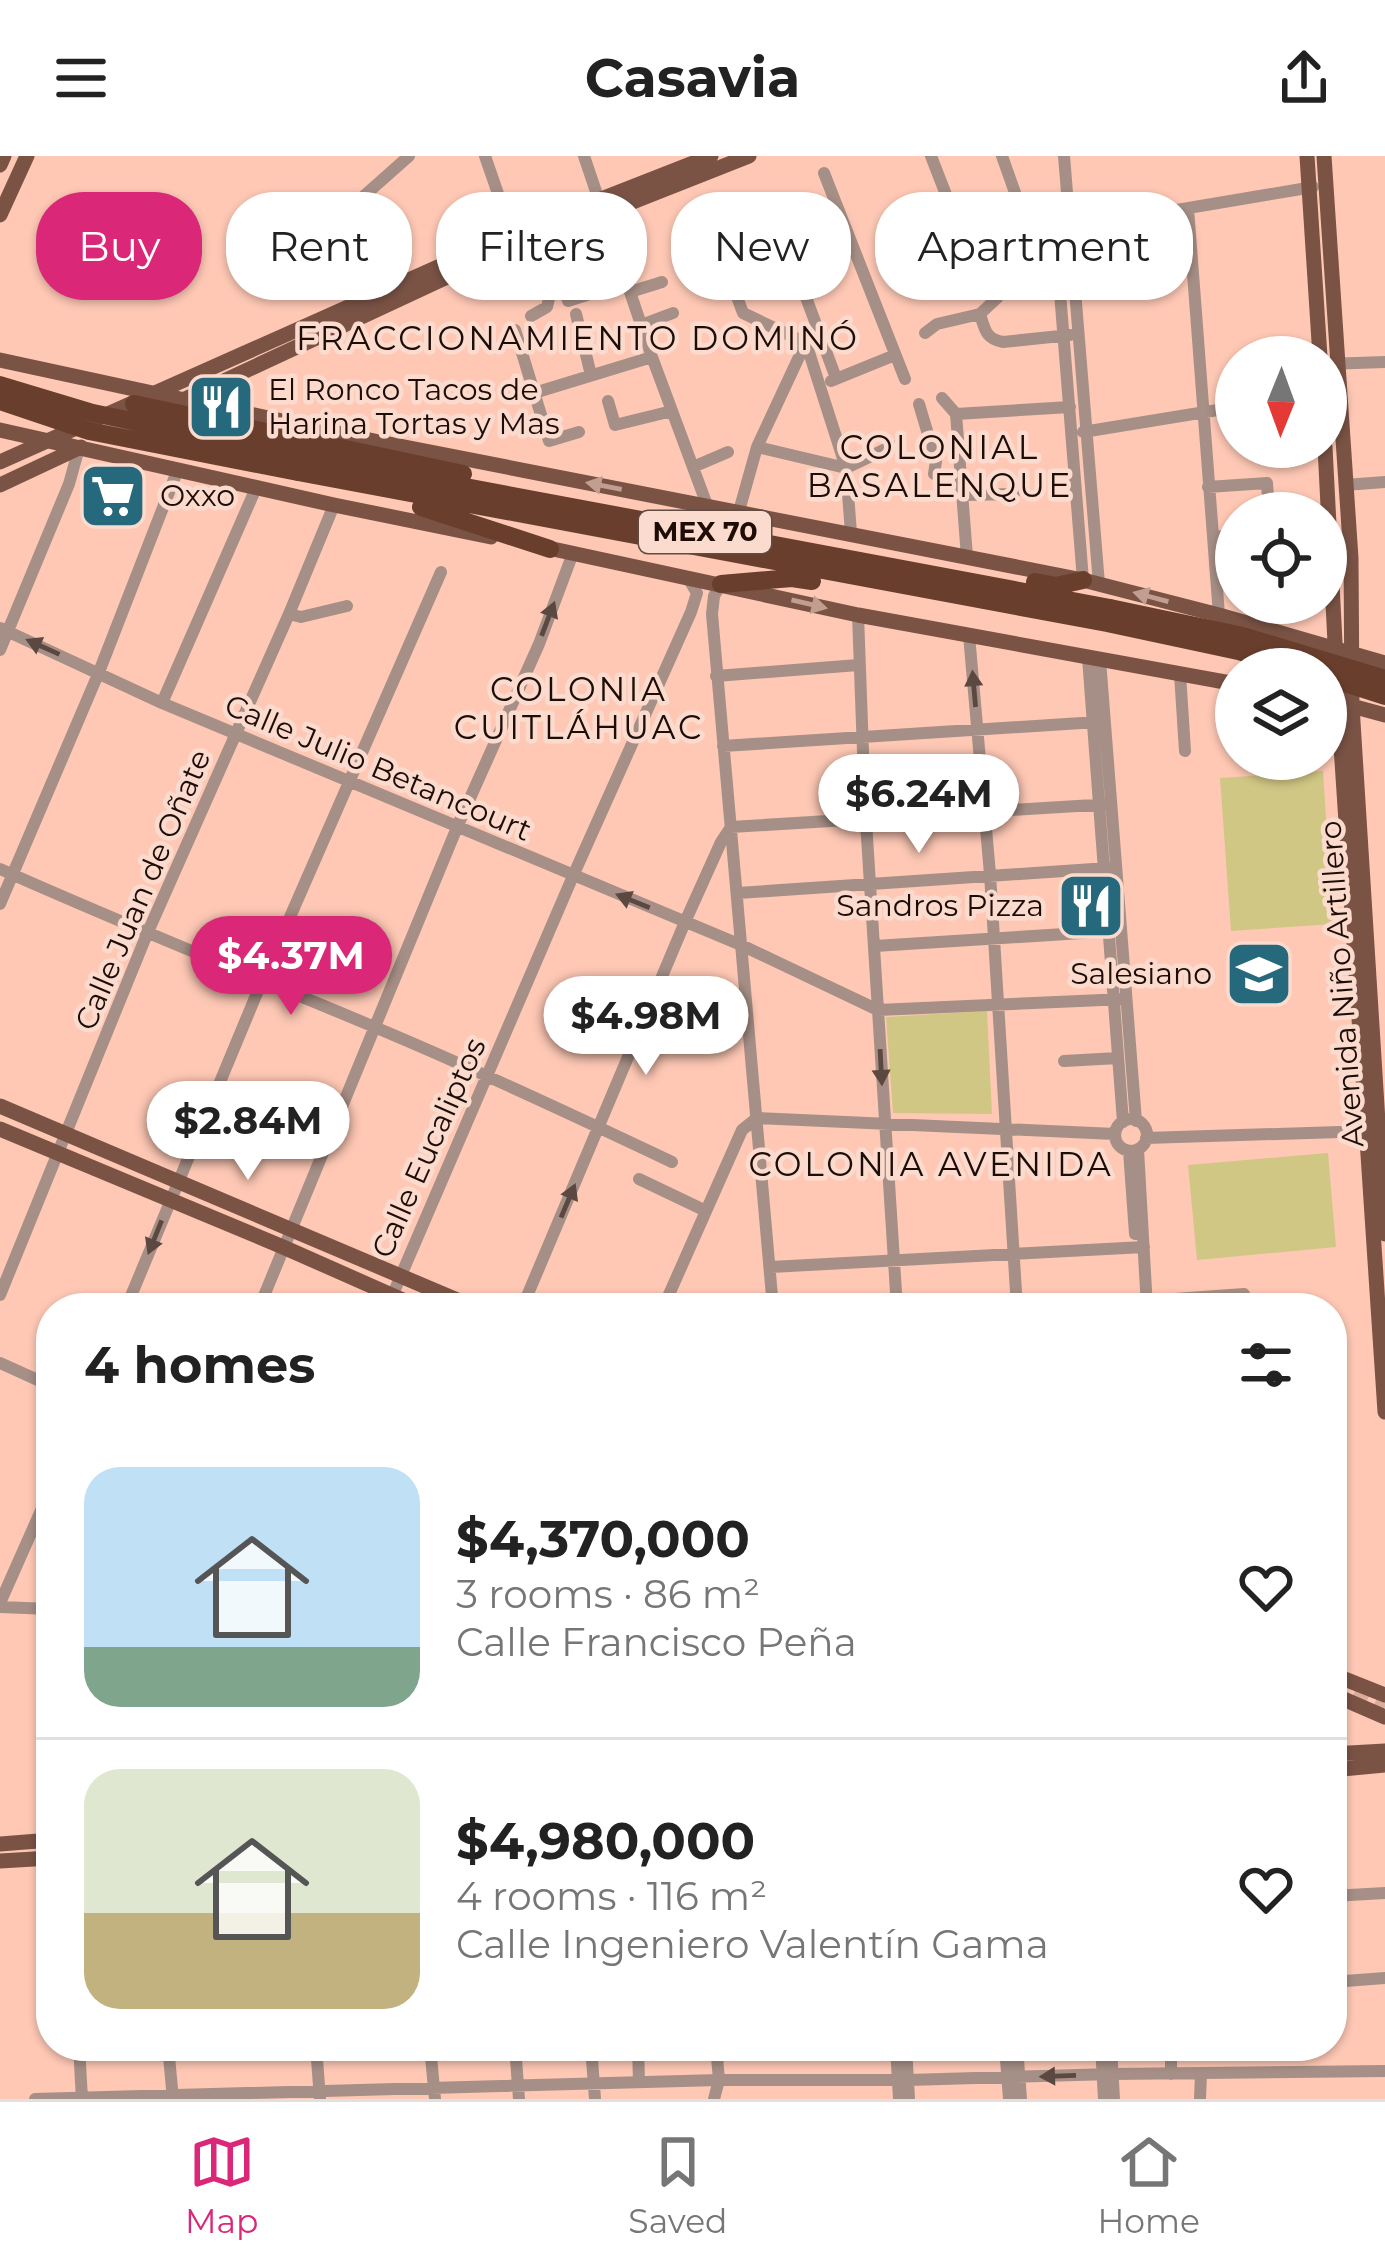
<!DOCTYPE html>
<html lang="en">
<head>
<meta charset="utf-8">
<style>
  :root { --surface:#fff; --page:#f2f2f2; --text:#222; --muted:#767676; --line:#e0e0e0; --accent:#db2777 }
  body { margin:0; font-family:Montserrat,sans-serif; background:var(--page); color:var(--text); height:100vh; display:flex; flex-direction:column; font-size:45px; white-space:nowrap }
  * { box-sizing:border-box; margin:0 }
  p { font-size:39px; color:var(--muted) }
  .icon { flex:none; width:66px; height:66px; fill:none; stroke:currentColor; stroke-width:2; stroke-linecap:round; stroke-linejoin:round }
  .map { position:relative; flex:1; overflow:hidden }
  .drawer { position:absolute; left:36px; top:1137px; width:1311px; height:768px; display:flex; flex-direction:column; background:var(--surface); border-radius:48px; box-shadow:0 3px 9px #0004 }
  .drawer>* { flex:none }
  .banner { position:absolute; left:36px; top:36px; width:1314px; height:108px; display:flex; gap:24px }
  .needle { width:78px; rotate:181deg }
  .controls { position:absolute; left:1215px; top:180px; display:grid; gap:24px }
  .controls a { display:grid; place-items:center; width:132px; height:132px; border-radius:50%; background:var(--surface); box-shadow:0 3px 9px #0004; font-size:60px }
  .price { position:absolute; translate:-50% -102px; padding:0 27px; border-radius:42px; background:#fff; color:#222; font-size:39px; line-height:78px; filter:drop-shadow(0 3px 6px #0008) }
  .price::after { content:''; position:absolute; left:50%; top:72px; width:36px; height:27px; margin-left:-18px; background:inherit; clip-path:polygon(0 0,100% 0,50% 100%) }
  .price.active { background:var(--accent); color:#fff }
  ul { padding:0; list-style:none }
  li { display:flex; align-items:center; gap:36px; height:300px; padding:0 48px }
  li+li { border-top:3px solid var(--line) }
  li span { display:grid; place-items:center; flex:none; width:336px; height:240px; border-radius:36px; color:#555 }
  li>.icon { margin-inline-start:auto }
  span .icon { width:144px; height:144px; fill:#fffc; stroke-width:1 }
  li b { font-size:51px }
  h2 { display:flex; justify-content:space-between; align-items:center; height:144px; padding:0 48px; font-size:51px }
  .tag { padding:0 42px; border-radius:48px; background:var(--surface); box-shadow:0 3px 9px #0004; font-size:42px; line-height:108px }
  .tag.active { background:var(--accent); color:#fff }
  header { display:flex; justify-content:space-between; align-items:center; height:156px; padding:0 48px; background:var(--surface); font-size:54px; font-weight:700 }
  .tab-bar { display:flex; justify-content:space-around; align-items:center; height:168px; border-top:3px solid var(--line); background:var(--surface); font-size:33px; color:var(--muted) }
  .tab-bar a { display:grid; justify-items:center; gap:6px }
  .tab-bar .active { color:var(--accent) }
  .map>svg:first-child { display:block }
  .green { fill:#d1c784 }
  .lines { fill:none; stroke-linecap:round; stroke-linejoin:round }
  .major-tunnel { stroke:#dcac9b; stroke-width:15; stroke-dasharray:15 8; stroke-linecap:butt }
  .minor { stroke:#a68f86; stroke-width:12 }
  .major { stroke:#7a5345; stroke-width:15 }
  .highway { stroke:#693e2d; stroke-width:18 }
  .highway-bridge { stroke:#693e2d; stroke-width:18 }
  .oneway { fill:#c29e91 }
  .oneway2 { fill:#5b4840 }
  .labels { text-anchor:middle; stroke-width:9; stroke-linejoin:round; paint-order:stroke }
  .shield { fill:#fcdbcf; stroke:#614b42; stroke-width:3 }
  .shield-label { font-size:27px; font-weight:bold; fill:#1e0d06 }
  .poi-label { font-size:30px; fill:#1e0d06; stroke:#fcdbcf; text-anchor:start }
  .street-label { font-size:30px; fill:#1e0d06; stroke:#fcdbcf }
  .neighbourhood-label { font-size:33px; letter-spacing:3px; fill:#1e0d06; stroke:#fcdbcf }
</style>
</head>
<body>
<header><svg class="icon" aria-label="menu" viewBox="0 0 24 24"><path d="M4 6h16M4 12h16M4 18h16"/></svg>Casavia<svg class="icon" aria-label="share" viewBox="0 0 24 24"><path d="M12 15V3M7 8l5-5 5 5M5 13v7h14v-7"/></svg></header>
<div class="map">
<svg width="1385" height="1943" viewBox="0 0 1385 1943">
  <rect width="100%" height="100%" fill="#fec8b5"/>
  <path class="green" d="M1323,615l10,153 -102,7 -11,-153z
    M987,855l5,103 -99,-1 -7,-96z
    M1328,997l8,94 -139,13 -9,-95z"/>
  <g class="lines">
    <path class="major-tunnel" d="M1354,1537l31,14"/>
    <path class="minor" d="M485,0l27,78
      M584,0l68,201 55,148
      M931,0l40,103
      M1002,0l28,79
      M1064,0l35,428
      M824,17l81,206
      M772,50l64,172
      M1188,52l31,407
      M706,58l37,99 63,30
      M1055,74l28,350
      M993,85l320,-54
      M583,98l-3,13 -20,9 8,25 59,-19
      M630,136l32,-10
      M361,153l-32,-82 80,-71
      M576,158l15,61
      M980,158c5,16 6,25 23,28l67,-7
      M531,160l16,-9 4,-17 -14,-51
      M641,169l32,-12
      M515,174l34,111 30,-9
      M925,177l12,-9 43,-10 17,-16
      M806,187l40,125 5,65
      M1326,208l59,-2
      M831,225l64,-26
      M534,237l118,-36
      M942,242l14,16
      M608,245l7,24 57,-14
      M919,248l17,57 -2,13
      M956,258l11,143
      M956,258l114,-7
      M1083,276l153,-25
      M757,291l89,21 46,-22
      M693,311l35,-15
      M1345,329l40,-3
      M1208,331l59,-4 2,30
      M963,339l51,-1
      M739,355l18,-64 48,-103
      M1213,381l23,-2
      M721,428l-7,12 -2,18 61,694
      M289,458l12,3 46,-11
      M858,459l7,191 32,502
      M0,472l162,75 579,242 137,65 247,-11
      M969,479l21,239 27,434
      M0,494l69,-166 10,-36
      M1088,502l35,464
      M1100,504l36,461
      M1180,518l5,77
      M716,520l142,-11
      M162,547l94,-215
      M723,590l374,-24
      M0,713c123,55 248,105 372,157 101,42 201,89 300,136
      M738,737l370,-25
      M0,748l99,-232 79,-203
      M875,790l238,-15
      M1064,905l54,-3
      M1115 979a16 16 0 1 1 32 0a16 16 0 1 1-32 0Z
      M1146,982l225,-7
      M1138,993l9,159
      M1129,995l6,83
      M639,1023l67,32
      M771,1111l373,-20
      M0,1139l147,-361 142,-320 45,-109
      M1147,1145l97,-7 1,14
      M126,1152l136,-327 179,-409
      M259,1152l199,-483 81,-181 34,-91
      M387,1152l186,-432 118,-264 6,-19 -9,-15
      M522,1152l163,-386 36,-80 10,-15 379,-23
      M663,1152l79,-178 15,-12 358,16
      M0,1207l51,23
      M0,1447l51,-115
      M0,1451l51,2
      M1332,1740l53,-3
      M1332,1826l53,-4
      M79,1890l3,53
      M168,1890l5,53
      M316,1890l4,53
      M430,1890l5,53
      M515,1890l4,53
      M591,1890l4,53
      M638,1890l1,36
      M896,1890l3,53
      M906,1890l3,53
      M1005,1890l4,53
      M1017,1890l4,53
      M1101,1890l3,53
      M1111,1890l3,53
      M1171,1918v-28
      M35,1943l684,-19h189l204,-6 273,-3
      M714,1943l5,-19 -3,-34
      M1200,1943l1,-26"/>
    <path class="major" d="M1307,0l13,201
      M1324,0l27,402 1,148 33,528
      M0,9l4,-9
      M0,59l27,-59
      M0,204l379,82 704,138 136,35 166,48
      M185,243l288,-134 276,-109
      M0,274l334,75 157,32
      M1325,291l13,254 47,711
      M0,306l512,-228 199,-78
      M0,329l81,-38
      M539,390l319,69 378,69
      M1326,543l59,16
      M0,950l476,202
      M0,973l283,118 138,61
      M1332,1518l53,21
      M1332,1538l53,23
      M1332,1598l53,-3
      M1332,1614l53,-5
      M0,1688l51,-4
      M0,1705l51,-3"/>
    <path class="highway" d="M134,248l329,70
      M300,300l810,152
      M298,316l809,151 131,28 60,18
      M421,351l129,42
      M1035,426l21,4 27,-6
      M721,428l71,-6 20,3"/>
    <path class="highway-bridge" d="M0,229l93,28 207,43
      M0,245l89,30 209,41
      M1110,452l133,28 142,43
      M1326,521l59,19"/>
  </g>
  <defs><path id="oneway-solid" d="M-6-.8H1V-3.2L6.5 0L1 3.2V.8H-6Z" transform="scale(3)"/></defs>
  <g class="oneway">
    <use href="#oneway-solid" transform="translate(604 330) rotate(-169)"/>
    <use href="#oneway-solid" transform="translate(1151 441) rotate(-165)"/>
    <use href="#oneway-solid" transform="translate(809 448) rotate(13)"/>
  </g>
  <g class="oneway2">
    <use href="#oneway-solid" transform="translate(548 463) rotate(-69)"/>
    <use href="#oneway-solid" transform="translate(43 491) rotate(-156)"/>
    <use href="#oneway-solid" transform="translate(974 533) rotate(-95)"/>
    <use href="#oneway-solid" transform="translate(633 745) rotate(-158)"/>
    <use href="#oneway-solid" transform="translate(881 911) rotate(87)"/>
    <use href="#oneway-solid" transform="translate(568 1045) rotate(-67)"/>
    <use href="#oneway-solid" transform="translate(155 1081) rotate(112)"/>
    <use href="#oneway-solid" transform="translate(1058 1920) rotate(178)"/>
  </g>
  <defs>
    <g id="restaurant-square" transform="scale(3.45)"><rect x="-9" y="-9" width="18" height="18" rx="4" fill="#27697c" stroke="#fcdbcf"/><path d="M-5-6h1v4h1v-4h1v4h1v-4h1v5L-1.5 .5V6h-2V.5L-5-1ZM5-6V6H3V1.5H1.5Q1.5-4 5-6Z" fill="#fff"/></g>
    <g id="supermarket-square" transform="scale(3.45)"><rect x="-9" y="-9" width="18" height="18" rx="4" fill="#27697c" stroke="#fcdbcf"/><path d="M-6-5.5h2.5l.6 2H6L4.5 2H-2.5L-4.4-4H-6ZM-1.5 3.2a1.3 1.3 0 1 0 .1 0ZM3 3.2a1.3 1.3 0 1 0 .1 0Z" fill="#fff"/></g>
    <g id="school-square" transform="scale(3.45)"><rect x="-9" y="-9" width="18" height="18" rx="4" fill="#27697c" stroke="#fcdbcf"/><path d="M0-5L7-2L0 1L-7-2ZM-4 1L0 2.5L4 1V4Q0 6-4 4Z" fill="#fff"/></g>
  </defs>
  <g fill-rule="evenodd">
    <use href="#restaurant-square" x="221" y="251"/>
    <use href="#supermarket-square" x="113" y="340"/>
    <use href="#restaurant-square" x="1091" y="750"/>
    <use href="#school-square" x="1259" y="818"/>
  </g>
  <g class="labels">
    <rect class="shield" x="639" y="355" width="132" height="42" rx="9"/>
    <g class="shield-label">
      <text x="705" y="385">MEX 70</text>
    </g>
    <g class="poi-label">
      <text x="268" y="244">El Ronco Tacos de<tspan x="268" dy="34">Harina Tortas y Mas</tspan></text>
      <text x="160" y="350">Oxxo</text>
      <text x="1044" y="760" text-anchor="end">Sandros Pizza</text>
      <text x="1212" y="828" text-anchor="end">Salesiano</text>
    </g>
    <g class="street-label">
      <text transform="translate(378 612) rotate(23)" y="10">Calle Julio Betancourt</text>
      <text transform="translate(143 734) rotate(-67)" y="10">Calle Juan de Oñate</text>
      <text transform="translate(1342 828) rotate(-94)" y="10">Avenida Niño Artillero</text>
      <text transform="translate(429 992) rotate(-66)" y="10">Calle Eucaliptos</text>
    </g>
    <g class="neighbourhood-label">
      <text x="578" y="194">FRACCIONAMIENTO DOMINÓ</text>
      <text x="940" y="303">COLONIAL<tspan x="940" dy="38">BASALENQUE</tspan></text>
      <text x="579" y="545">COLONIA<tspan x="579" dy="38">CUITLÁHUAC</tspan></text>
      <text x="931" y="1020">COLONIA AVENIDA</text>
    </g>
  </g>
</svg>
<div class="controls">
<a><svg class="needle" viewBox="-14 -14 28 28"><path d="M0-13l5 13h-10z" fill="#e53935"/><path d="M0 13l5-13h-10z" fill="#767676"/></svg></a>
<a><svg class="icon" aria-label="locate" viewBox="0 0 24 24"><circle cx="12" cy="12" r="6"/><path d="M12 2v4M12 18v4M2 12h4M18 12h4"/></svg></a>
<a><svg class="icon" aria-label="layers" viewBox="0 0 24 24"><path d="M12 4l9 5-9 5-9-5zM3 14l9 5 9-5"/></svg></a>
</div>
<b class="price" style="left:919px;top:700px">$6.24M</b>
<b class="price active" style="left:291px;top:862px">$4.37M</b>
<b class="price" style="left:646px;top:922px">$4.98M</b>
<b class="price" style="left:248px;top:1027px">$2.84M</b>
<div class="banner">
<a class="tag active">Buy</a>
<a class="tag">Rent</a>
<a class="tag">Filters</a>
<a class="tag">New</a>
<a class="tag">Apartment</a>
</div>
<section class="drawer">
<h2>4 homes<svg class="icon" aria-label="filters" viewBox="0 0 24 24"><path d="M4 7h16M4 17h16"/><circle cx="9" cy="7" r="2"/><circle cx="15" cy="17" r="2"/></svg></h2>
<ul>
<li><span style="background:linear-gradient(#bfe0f5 75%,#7fa58c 0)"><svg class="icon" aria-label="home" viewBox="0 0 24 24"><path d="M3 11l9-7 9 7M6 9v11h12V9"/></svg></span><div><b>$4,370,000</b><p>3 rooms · 86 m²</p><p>Calle Francisco Peña</p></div><svg class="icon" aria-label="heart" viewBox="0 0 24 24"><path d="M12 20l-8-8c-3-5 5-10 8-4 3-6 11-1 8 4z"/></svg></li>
<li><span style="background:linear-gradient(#dfe7d0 60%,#c2b280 0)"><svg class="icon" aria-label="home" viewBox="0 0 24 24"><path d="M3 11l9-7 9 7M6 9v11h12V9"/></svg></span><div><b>$4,980,000</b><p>4 rooms · 116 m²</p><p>Calle Ingeniero Valentín Gama</p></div><svg class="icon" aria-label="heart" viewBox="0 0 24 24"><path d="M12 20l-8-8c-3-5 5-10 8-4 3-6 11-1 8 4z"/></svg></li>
</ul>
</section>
</div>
<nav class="tab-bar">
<a class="active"><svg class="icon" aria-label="map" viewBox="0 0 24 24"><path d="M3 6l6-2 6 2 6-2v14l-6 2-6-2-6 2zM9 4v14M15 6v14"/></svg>Map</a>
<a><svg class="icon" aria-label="saved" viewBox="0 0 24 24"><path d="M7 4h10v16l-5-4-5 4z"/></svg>Saved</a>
<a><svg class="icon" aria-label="home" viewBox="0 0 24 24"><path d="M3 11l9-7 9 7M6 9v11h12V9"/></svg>Home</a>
</nav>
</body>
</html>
